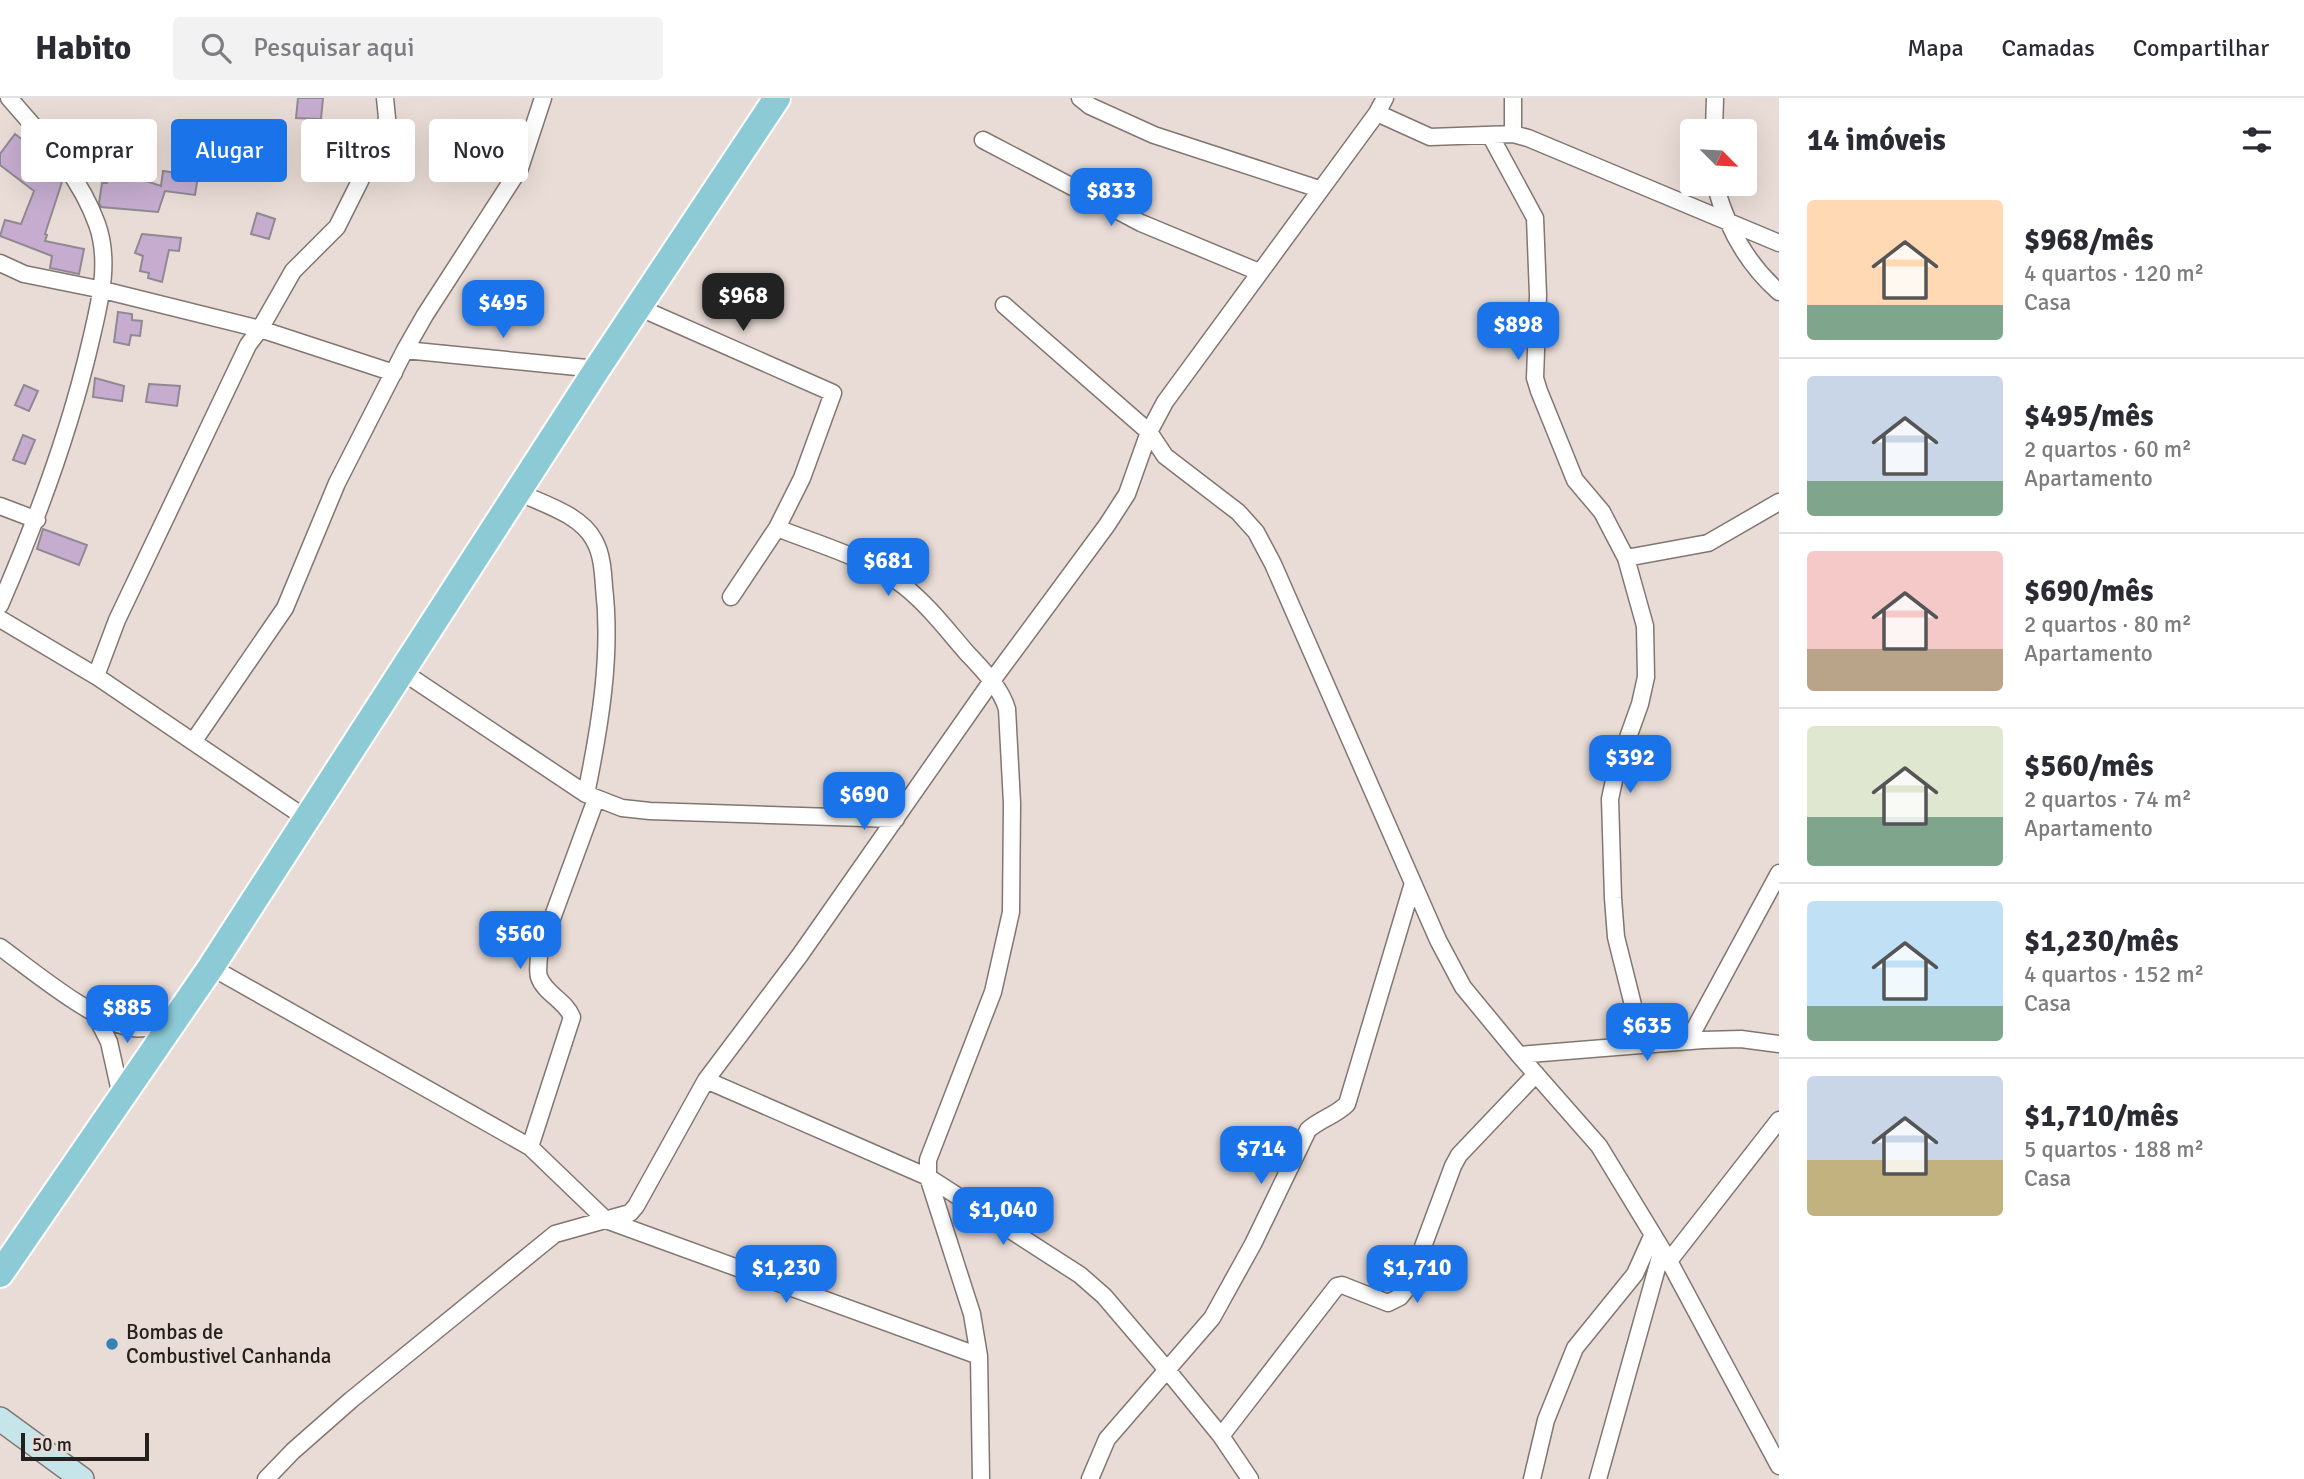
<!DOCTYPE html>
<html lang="pt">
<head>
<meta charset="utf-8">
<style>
  :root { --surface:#fff; --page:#f2f2f3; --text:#2b2b33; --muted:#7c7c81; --line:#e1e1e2; --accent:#1a73e8 }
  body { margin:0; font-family:Signika,sans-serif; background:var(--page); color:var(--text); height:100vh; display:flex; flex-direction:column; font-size:26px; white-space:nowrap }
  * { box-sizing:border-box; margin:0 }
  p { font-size:23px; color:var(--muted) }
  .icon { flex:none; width:38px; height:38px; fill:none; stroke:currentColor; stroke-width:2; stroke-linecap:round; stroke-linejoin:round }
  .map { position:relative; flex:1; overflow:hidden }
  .side { display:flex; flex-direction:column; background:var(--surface); width:525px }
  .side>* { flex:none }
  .top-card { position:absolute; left:21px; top:21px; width:665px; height:63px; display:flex; gap:14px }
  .needle { width:46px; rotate:114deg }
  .tools { position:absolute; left:1680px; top:21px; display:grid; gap:14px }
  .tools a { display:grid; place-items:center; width:77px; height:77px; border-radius:7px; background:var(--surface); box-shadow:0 7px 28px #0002; font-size:35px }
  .scale { position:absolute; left:21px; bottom:18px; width:128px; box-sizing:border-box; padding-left:7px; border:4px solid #25201e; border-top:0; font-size:19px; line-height:24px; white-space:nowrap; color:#25201e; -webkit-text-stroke:5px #e9dcd6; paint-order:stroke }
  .price { position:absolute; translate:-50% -60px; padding:0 16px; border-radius:14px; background:var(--accent); color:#fff; font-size:23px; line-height:46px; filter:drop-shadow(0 2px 4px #0008) }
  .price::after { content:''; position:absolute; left:50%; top:42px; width:21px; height:16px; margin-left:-10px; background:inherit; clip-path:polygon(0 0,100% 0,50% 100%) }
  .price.active { background:#222; color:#fff }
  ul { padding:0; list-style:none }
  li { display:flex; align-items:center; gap:21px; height:175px; padding:0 28px }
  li+li { border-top:2px solid var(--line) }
  li span { display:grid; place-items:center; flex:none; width:196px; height:140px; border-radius:7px; color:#555 }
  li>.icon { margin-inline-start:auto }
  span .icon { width:84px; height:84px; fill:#fffc; stroke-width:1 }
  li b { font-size:30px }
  h2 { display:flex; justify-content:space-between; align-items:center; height:84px; padding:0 28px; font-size:30px }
  .tag { padding:0 24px; border-radius:7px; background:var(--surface); box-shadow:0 7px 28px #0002; font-size:24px; line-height:63px }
  .tag.active { background:var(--accent); color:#fff }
  header { display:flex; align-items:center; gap:42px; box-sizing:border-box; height:98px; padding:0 35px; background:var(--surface); border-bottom:2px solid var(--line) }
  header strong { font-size:33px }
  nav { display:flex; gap:38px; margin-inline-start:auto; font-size:24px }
  .search { width:490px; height:63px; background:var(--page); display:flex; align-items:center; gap:18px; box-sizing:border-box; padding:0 24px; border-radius:7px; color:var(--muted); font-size:26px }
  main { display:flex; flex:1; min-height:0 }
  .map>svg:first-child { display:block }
  .building { fill:#c6add0; stroke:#908993; stroke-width:2 }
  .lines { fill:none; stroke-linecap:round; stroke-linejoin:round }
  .street-casing { stroke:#817670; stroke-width:19 }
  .secondary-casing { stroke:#817670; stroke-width:26 }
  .primary-casing { stroke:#fff; stroke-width:30 }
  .street { stroke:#fff; stroke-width:16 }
  .secondary { stroke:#c5e5ea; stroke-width:23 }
  .primary { stroke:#8ccbd6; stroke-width:26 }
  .poi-dot { fill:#3582b5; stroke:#e9dcd6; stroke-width:2.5 }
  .labels { text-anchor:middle; stroke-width:5; stroke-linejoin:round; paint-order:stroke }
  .poi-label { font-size:21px; fill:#25201e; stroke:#e9dcd6; text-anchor:start }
</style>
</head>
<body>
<header>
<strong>Habito</strong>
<div class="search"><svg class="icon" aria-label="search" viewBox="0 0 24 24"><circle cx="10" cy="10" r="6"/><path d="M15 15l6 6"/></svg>Pesquisar aqui</div>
<nav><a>Mapa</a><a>Camadas</a><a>Compartilhar</a></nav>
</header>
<main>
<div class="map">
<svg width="1779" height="1381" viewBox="0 0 1779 1381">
  <rect width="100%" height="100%" fill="#e9dcd6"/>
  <path class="building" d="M298,0h25l-2,21 -25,-1z
    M15,36l26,20 -13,17 34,11 -17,52 2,1 -2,6 39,8 -5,25 -29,-6 2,-12 -52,-20 5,-16 16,4 13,-33 -34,-26v-11z
    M110,54l29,4 -2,22 24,8 2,-15 35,5 -3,19 -30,-4 -7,21 -57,-5 -2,-4 3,-20h5z
    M257,115l18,6 -6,20 -18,-5z
    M142,136l39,4 -2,13 -10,-1 -7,32 -14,-4 1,-5 -9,-2 3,-15 -8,-3z
    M118,214l14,2v6l10,1 -2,15 -9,-1 -2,10 -15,-3z
    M95,280l29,8 -2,15 -29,-4z
    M149,286l31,2 -3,20 -31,-4z
    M24,287l14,6 -9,20 -14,-6z
    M23,337l12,5 -10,24 -12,-4z
    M43,431l44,16 -8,20 -42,-16z"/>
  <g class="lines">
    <g class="street-casing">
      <path id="street" d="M1080,0l10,8 64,29 165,54
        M1377,15l53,24 83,-3 15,4 251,105
        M1714,33l1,-33
        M1513,36v-36
        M1490,37l45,83 3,77 -3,83 4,13 36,89 27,32 24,46 19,68 1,51 -6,27 -24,67 -6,28 3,99 3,39 27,108
        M983,42l158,83 118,49
        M1715,86c11,41 32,80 64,108
        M0,165l24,11 79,16 157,39 134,44
        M1004,207l145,127 16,24 73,56 18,20 17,32 165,376 25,47 56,68 80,91 70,115 110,205
        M638,209l195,86 -31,85 -25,50 -46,69
        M405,252l192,19
        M518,394c25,12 62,22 76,48 8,14 9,31 10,47 8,68 -4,139 -18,207
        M0,408l37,14
        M777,430c43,17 91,30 127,58 24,19 43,44 63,67 15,16 34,35 40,56l5,94 -1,109 -18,80 -65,168v17l44,137 7,42 2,123
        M1626,460l82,-15 71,-41
        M0,507c37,-85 69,-171 90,-261 9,-39 21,-81 7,-120 -18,-50 -54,-87 -88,-126
        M0,521l96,57 211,143
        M403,574l183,122 36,14 28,3 246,8
        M96,578l21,-56 131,-275 12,-16 33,-58 44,-44 45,-90 5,-19 -2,-20
        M193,644l92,-134 52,-125 68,-133 20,-35 95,-147 23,-70
        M0,849c33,24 93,74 132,81 12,2 26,-2 38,-3
        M211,869l319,180 76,73 373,136
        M94,914l15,30 12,54
        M1688,943l91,-168
        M1519,957l184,-15 38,-1 38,5
        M706,982l222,97 152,98 24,21 64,75 53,65 29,43
        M530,1049l42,-130c-7,-17 -27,-23 -33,-40 -2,-6 0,-16 0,-23l57,-155
        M1669,1163l110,-141
        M1221,1338l116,-150 5,-1 46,18 12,-6 8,-10 45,-121 6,-11 77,-81
        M266,1381l27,-28 58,-51 204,-166 75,-21 6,-7 70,-126 94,-125 191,-273 116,-157 20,-31 22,-62 16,-30 212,-289 8,-15
        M1090,1381l17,-40 105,-121 41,-74 55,-114c12,-11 27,-14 39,-26l66,-221
        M1532,1381l14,-59 29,-72 60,-74 18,-40
        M1598,1381l64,-229"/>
    </g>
    <g class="secondary-casing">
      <path id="secondary" d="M0,1321l82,60"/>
    </g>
    <g class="primary-casing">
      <path id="primary" d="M0,1176l211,-307 386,-598 180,-271"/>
    </g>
    <use href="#street" class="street"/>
    <use href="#secondary" class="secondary"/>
    <use href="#primary" class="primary"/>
  </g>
  <circle class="poi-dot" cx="112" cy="1246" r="7"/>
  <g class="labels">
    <g class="poi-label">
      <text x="126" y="1241">Bombas de<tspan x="126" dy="24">Combustivel Canhanda</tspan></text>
    </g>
  </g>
</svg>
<div class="tools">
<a><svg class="needle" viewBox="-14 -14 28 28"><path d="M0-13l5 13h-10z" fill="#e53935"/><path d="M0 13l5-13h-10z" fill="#7c7c81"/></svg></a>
</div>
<div class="scale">50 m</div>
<b class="price" style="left:1111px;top:130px">$833</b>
<b class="price active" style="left:743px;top:235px">$968</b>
<b class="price" style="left:503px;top:242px">$495</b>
<b class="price" style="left:1518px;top:264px">$898</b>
<b class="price" style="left:888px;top:500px">$681</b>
<b class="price" style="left:1630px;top:697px">$392</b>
<b class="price" style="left:864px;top:734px">$690</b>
<b class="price" style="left:520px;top:873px">$560</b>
<b class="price" style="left:127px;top:947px">$885</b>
<b class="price" style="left:1647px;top:965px">$635</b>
<b class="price" style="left:1261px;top:1088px">$714</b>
<b class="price" style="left:1003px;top:1149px">$1,040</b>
<b class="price" style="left:786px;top:1207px">$1,230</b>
<b class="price" style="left:1417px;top:1207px">$1,710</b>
<div class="top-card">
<a class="tag">Comprar</a>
<a class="tag active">Alugar</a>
<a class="tag">Filtros</a>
<a class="tag">Novo</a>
</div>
</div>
<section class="side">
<h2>14 imóveis<svg class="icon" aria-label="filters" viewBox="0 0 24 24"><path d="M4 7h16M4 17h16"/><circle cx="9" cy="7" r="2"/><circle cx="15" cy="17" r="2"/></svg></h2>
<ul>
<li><span style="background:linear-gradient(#ffd9b3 75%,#7fa58c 0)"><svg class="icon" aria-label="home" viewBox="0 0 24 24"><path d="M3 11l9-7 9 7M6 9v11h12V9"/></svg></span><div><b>$968/mês</b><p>4 quartos · 120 m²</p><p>Casa</p></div></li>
<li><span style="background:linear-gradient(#c9d6e8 75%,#7fa58c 0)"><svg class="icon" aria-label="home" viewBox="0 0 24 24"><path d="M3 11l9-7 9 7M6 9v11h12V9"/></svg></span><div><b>$495/mês</b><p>2 quartos · 60 m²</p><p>Apartamento</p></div></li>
<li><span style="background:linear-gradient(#f6c9c9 70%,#b9a48a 0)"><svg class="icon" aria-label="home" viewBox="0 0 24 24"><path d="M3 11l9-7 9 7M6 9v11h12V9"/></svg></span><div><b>$690/mês</b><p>2 quartos · 80 m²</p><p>Apartamento</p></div></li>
<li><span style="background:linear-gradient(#dfe7d0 65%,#7fa58c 0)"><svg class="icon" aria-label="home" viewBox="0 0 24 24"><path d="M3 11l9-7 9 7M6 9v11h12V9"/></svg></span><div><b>$560/mês</b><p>2 quartos · 74 m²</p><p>Apartamento</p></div></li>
<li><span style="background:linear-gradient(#bfe0f5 75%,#7fa58c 0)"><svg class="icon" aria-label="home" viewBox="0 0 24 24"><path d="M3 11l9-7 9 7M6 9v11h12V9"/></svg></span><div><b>$1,230/mês</b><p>4 quartos · 152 m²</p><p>Casa</p></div></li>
<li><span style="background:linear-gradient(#c9d6e8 60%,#c2b280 0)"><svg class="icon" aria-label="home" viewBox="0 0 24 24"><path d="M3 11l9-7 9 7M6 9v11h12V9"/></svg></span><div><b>$1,710/mês</b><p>5 quartos · 188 m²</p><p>Casa</p></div></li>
</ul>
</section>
</main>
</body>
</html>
